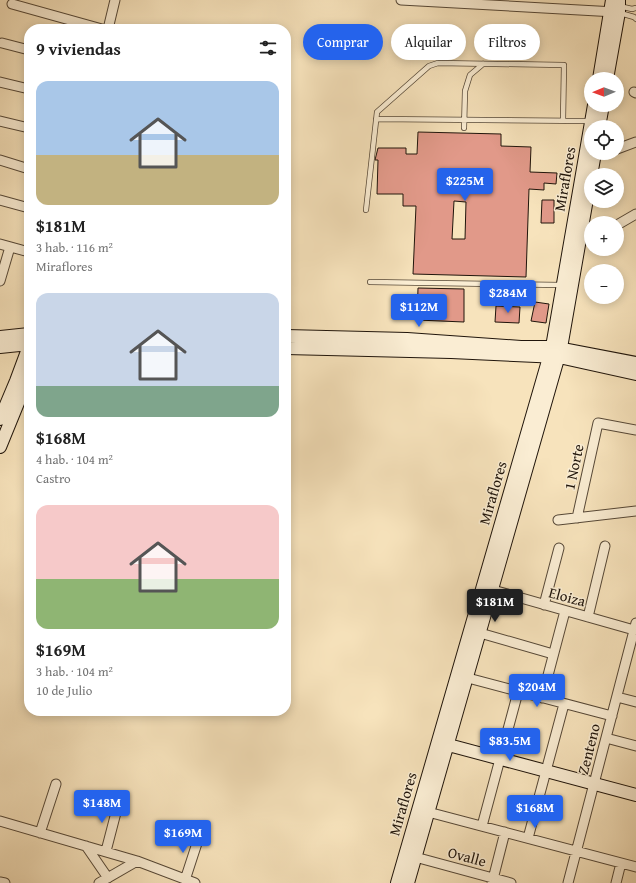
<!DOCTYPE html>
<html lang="es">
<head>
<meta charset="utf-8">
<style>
  :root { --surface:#fff; --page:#f2f2f2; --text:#222; --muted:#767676; --accent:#2563eb }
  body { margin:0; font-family:"Gentium Book Plus",serif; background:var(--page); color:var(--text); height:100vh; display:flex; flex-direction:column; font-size:15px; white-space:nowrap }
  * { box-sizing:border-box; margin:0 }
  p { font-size:13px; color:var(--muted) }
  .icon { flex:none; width:22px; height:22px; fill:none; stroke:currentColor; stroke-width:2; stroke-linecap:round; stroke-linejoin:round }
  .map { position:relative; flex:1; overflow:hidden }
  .details { position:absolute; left:24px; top:24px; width:267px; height:692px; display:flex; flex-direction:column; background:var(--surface); border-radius:16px; box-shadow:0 2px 10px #0003 }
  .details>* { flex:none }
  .top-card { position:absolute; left:303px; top:24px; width:273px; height:36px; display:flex; gap:8px }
  .needle { width:26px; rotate:269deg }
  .buttons { position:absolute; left:584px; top:72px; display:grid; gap:8px }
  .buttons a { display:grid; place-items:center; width:40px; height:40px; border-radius:50%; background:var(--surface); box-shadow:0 2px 10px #0003; font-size:20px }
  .price { position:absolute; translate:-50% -34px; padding:0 9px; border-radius:4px; background:var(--accent); color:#fff; font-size:13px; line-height:26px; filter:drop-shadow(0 1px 2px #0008) }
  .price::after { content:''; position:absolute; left:50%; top:24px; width:12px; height:9px; margin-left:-6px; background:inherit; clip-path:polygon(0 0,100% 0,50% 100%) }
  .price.selected { background:#222; color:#fff }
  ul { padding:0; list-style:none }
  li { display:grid; align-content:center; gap:8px; height:212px; padding:0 12px }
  li span { display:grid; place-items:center; height:124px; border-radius:12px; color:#555 }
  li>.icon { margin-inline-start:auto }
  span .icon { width:72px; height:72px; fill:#fffc; stroke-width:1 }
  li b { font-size:17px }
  h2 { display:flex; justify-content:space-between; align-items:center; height:48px; padding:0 12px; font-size:17px }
  .chip { padding:0 14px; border-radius:18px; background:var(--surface); box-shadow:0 2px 10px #0003; font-size:14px; line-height:36px }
  .chip.selected { background:var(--accent); color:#fff }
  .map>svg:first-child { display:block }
  .building { fill:#e19989; stroke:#20150b; fill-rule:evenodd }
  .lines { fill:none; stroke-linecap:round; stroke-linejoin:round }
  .lane-casing { stroke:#564837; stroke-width:6 }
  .street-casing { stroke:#564837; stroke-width:11 }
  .secondary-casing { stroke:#20150b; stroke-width:14 }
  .lane { stroke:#faedd3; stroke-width:4.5 }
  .street { stroke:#faedd3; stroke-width:9 }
  .secondary { stroke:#faedd3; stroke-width:12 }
  .labels { text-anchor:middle; stroke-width:3; stroke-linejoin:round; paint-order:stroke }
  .street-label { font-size:15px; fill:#20150b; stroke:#faedd3 }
</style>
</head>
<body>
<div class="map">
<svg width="636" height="883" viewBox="0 0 636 883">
  <rect width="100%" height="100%" fill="#f7e3bc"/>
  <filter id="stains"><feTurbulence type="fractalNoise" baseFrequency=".005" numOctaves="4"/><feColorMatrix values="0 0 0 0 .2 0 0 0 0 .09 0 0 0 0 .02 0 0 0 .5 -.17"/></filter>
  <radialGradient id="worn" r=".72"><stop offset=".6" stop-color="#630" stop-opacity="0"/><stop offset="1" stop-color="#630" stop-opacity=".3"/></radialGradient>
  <path class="building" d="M418,132l83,2v12l30,1 -1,25 27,1 -1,11 -12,-1v7l-15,-1 -3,88 -113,-3 3,-68h-13v-12h-26l1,-34h-3l3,-12h28v6h11zM454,201l12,1 -1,37h-13z
    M542,200h12v23h-13z
    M418,288l46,1v33l-47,-2z
    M535,302l14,2 -3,19 -15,-2z
    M496,306l24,1 -1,16 -24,-1z"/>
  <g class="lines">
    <g class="lane-casing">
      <path id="lane" d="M619,6l13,3 4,-1
        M620,13l14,4 2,2
        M376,119l214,2
        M464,128l1,-37 5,-16 13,-11
        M366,210l11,-98 52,-46 9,-3 126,2 -1,55
        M370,282l193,3"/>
    </g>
    <g class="street-casing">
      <path id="street" d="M401,0l214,12
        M12,4l90,25
        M108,29l7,-29
        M2,43l27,7
        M0,82l29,7
        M634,92l2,1
        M0,121l29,7
        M617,149l19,-7
        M0,160l29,9
        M0,200l29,8
        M617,225l19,-11
        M0,244l29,8
        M0,281l10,-34
        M577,518l21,-95 38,7
        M558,520l78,-9
        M493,590l141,40
        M544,605l15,-57
        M588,617l17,-71
        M480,633l73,21
        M468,678l144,38
        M617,697l19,5
        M542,698l23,-87
        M606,738l30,8
        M428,812l208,55
        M0,821l137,40 58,22
        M482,826l36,-134
        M40,833l16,-49
        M528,838l36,-134
        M86,846l22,32
        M106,851l13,-50
        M415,857l96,26
        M185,880l15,-46
        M0,882l5,1
        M99,883l38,-22
        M492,883l13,-51
        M568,883l68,-260
        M616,883l5,-20"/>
    </g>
    <g class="secondary-casing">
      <path id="secondary" d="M599,79l13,-79
        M607,79l12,-67v-12
        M599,127l4,-22
        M286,336l121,3 114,8h31l84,16
        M0,337l29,-3
        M0,347l29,-3
        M286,348l165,4 108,5 77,17
        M0,419l16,-38 13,-35
        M0,447l29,-71
        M441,743l195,52
        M397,883l155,-536 42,-242
        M408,883l153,-535 34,-195"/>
    </g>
    <use href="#lane" class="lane"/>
    <use href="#street" class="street"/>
    <use href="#secondary" class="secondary"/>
  </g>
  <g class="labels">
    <g class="street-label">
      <text transform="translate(565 179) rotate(-80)" y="5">Miraflores</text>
      <text transform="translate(574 467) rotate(-78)" y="5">1 Norte</text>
      <text transform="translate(493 493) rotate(-74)" y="5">Miraflores</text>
      <text transform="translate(567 597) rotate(15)" y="5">Eloiza</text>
      <text transform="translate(589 749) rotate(-76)" y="5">Zenteno</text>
      <text transform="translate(403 804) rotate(-74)" y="5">Miraflores</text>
      <text transform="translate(467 857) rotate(15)" y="5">Ovalle</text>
    </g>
  </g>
  <rect width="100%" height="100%" filter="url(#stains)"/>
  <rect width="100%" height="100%" fill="url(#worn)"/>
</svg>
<div class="buttons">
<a><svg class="needle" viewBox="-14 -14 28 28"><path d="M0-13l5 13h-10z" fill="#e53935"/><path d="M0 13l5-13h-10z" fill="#767676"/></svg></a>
<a><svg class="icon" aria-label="locate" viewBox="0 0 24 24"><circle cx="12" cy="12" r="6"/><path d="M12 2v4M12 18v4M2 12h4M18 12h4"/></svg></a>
<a><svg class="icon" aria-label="layers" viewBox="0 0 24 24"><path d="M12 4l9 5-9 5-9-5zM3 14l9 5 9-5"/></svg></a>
<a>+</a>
<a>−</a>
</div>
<b class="price" style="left:465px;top:202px">$225M</b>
<b class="price" style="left:508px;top:314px">$284M</b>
<b class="price" style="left:419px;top:328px">$112M</b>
<b class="price selected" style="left:495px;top:623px">$181M</b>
<b class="price" style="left:537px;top:708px">$204M</b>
<b class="price" style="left:510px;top:762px">$83.5M</b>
<b class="price" style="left:102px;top:824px">$148M</b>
<b class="price" style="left:535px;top:829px">$168M</b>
<b class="price" style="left:183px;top:854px">$169M</b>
<div class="top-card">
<a class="chip selected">Comprar</a>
<a class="chip">Alquilar</a>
<a class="chip">Filtros</a>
</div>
<section class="details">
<h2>9 viviendas<svg class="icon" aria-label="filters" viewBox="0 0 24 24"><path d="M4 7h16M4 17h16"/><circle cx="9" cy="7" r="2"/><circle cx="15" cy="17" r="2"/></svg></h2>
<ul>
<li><span style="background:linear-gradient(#a9c7e8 60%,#c2b280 0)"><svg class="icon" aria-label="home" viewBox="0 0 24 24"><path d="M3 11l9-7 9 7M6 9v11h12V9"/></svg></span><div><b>$181M</b><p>3 hab. · 116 m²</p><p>Miraflores</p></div></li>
<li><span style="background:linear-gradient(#c9d6e8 75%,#7fa58c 0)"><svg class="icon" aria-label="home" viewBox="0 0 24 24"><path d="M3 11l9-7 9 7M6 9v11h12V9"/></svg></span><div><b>$168M</b><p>4 hab. · 104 m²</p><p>Castro</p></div></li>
<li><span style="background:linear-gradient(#f6c9c9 60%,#8fb573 0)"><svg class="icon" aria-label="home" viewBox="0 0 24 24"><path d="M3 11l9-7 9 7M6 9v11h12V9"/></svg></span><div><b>$169M</b><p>3 hab. · 104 m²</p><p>10 de Julio</p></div></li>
</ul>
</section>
</div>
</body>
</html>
